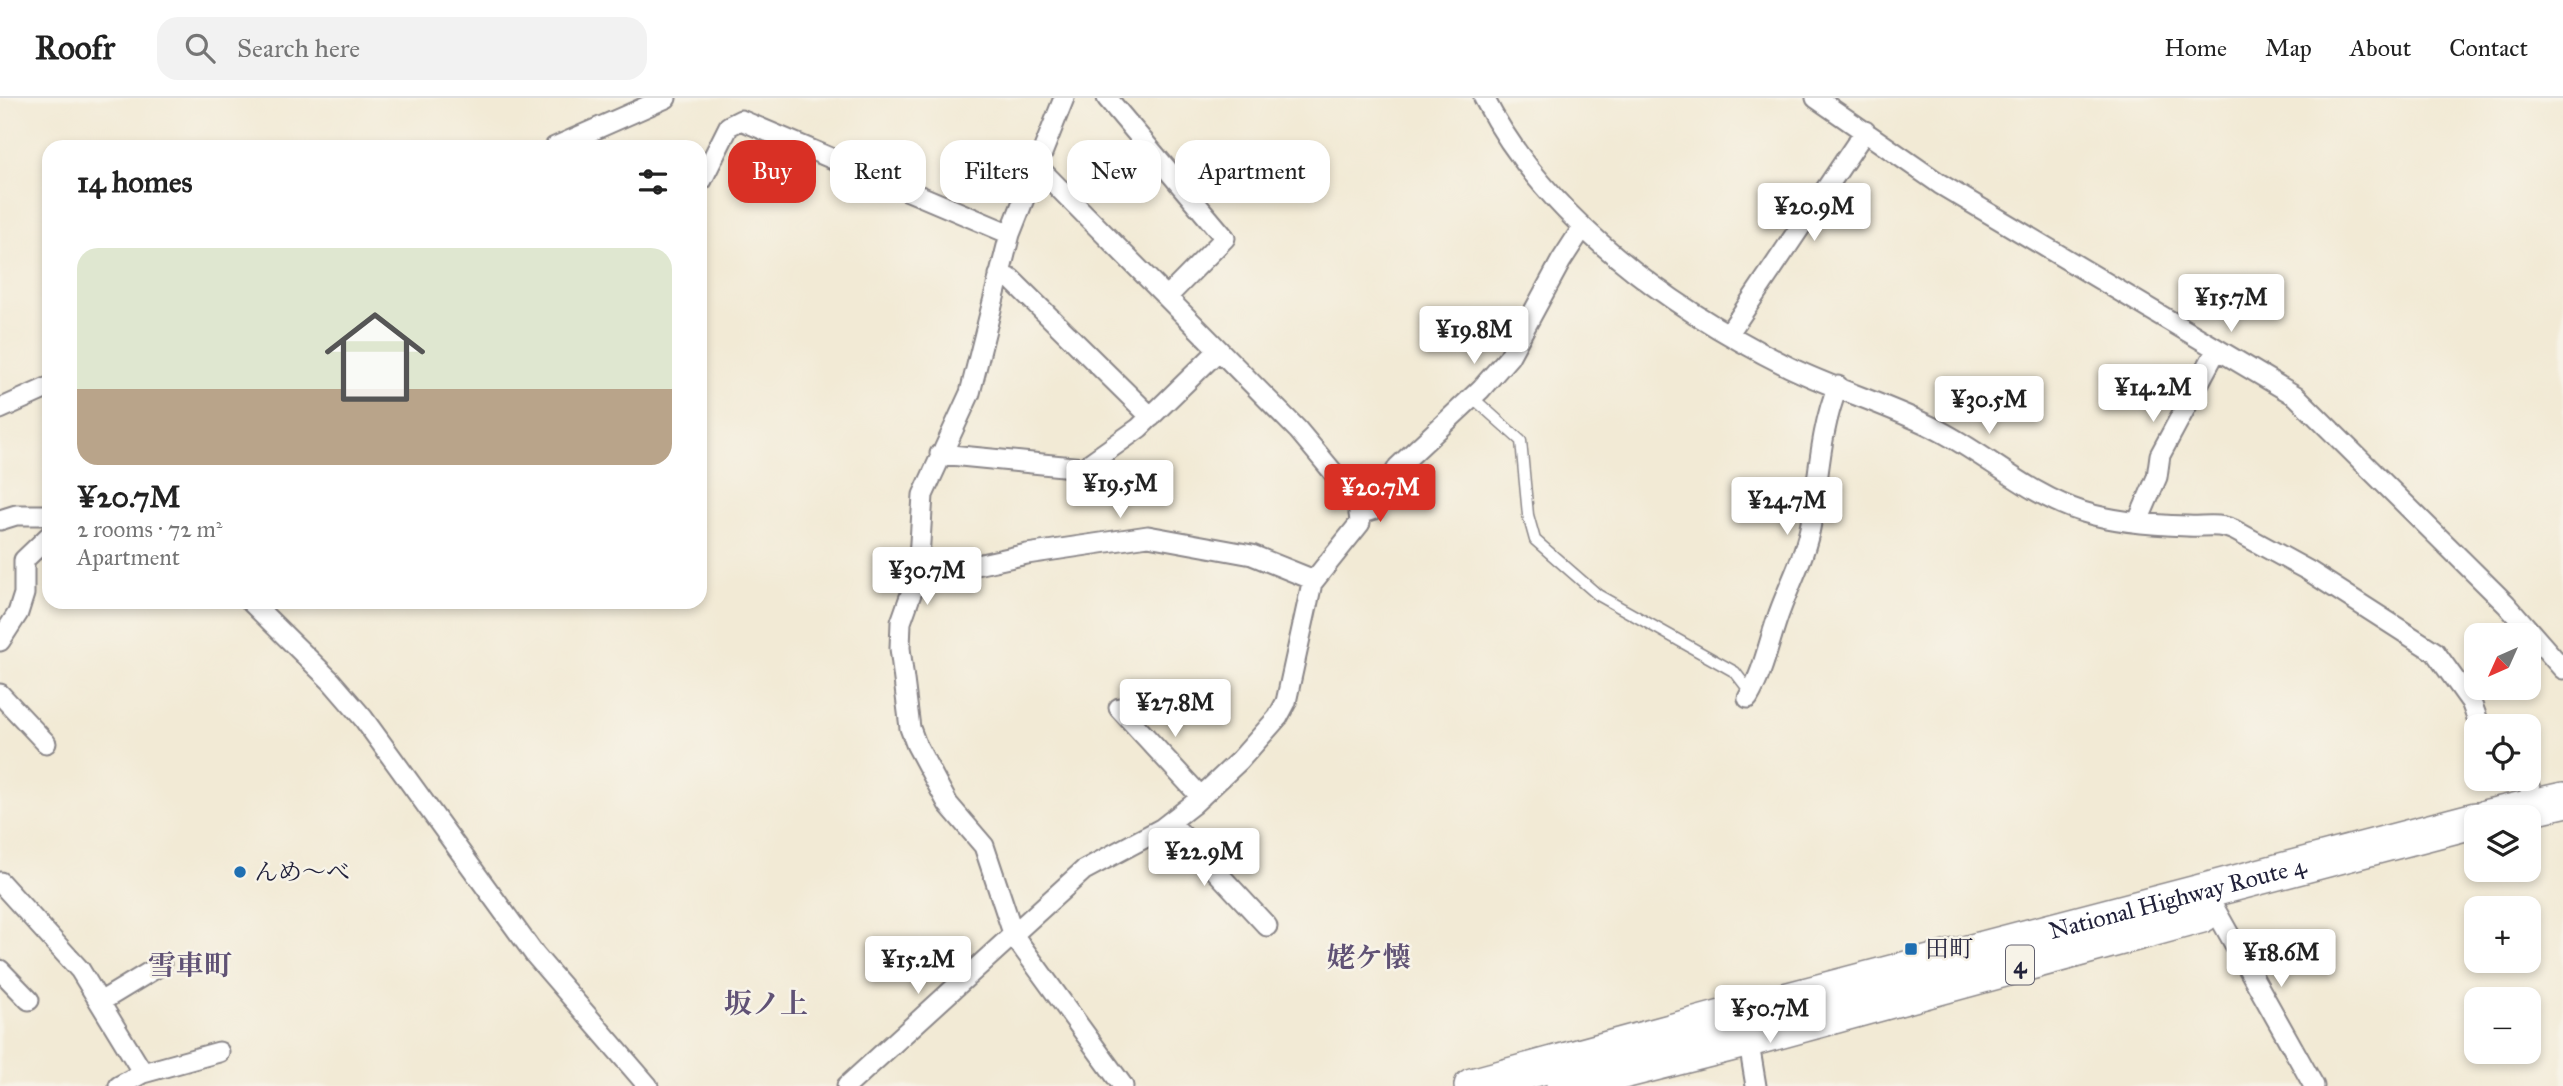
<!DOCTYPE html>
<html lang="en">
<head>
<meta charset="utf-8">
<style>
  :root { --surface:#fff; --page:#f2f2f2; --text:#222; --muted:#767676; --line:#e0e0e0; --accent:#d93025 }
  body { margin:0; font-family:"IM FELL Great Primer","Noto Serif JP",serif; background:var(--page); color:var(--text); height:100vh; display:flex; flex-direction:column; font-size:26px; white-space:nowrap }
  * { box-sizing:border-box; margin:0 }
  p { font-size:23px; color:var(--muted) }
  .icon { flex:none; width:38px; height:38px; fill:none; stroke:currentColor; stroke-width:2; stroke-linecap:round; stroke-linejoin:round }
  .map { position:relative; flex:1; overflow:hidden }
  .drawer { position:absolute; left:42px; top:42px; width:665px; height:469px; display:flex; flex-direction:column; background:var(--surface); border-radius:21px; box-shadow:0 4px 10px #0003 }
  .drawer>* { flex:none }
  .top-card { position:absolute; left:728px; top:42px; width:665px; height:63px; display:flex; gap:14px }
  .needle { width:46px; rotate:225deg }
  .controls { position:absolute; left:2464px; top:525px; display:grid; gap:14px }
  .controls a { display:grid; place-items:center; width:77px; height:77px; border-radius:14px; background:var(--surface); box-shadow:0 4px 10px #0003; font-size:35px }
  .price { position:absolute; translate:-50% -60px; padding:0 16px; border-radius:7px; background:#fff; color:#222; font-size:23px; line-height:46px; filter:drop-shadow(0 2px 4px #0008) }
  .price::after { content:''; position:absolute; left:50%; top:42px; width:21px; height:16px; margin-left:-10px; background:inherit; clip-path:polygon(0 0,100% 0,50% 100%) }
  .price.active { background:var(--accent); color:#fff }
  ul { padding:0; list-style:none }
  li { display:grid; align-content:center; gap:14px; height:371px; padding:0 35px }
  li+li { border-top:2px solid var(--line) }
  li span { display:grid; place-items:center; height:217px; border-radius:21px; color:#555 }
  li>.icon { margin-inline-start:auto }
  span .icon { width:126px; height:126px; fill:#fffc; stroke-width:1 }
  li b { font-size:30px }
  h2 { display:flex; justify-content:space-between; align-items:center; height:84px; padding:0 35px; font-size:30px }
  .pill { padding:0 24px; border-radius:21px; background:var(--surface); box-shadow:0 4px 10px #0003; font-size:24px; line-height:63px }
  .pill.active { background:var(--accent); color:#fff }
  header { display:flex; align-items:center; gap:42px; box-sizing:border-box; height:98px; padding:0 35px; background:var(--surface); border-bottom:2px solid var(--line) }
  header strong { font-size:33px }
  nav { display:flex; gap:38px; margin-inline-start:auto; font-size:24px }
  .search { width:490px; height:63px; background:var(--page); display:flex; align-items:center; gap:18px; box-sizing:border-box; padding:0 24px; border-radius:21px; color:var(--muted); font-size:26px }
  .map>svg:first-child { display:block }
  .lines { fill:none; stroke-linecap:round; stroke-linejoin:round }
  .lane-casing { stroke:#8a8688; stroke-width:13 }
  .street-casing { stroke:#8a8688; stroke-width:23 }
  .highway-casing { stroke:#8a8688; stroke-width:38 }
  .lane { stroke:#fff; stroke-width:10 }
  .street { stroke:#fff; stroke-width:19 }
  .highway { stroke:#fff; stroke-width:35 }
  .poi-dot { fill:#1f6fb2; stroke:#f7f3e8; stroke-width:2.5 }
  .labels { text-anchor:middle; stroke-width:5; stroke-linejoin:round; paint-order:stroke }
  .shield { fill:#f7f3e8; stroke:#62616f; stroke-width:2 }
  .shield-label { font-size:23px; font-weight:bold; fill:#22223b }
  .poi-label { font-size:24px; fill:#22223b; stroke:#f7f3e8; text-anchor:start }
  .street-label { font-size:24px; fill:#22223b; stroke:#f7f3e8 }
  .quarter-label { font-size:28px; font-weight:bold; fill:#605275; stroke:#f7f3e8 }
</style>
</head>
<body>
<header>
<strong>Roofr</strong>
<div class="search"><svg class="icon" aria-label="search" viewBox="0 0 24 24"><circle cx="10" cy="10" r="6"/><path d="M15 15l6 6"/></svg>Search here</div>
<nav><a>Home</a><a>Map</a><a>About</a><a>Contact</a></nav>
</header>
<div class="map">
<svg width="2563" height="988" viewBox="0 0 2563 988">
  <rect width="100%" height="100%" fill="#f7f3e8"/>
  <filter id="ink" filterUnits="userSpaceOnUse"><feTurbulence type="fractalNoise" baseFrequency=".0143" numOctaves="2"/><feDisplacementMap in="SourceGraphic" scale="14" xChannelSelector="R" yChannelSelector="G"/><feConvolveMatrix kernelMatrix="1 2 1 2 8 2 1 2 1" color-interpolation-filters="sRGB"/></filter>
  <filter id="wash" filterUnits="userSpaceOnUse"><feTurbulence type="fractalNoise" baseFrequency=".00686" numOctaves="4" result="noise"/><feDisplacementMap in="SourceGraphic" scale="28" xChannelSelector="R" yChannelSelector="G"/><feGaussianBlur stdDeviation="1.57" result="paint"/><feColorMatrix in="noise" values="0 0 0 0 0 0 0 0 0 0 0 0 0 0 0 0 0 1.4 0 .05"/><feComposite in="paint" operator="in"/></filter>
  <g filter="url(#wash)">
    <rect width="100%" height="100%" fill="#f2ead5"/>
  </g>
  <g filter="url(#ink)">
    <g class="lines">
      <g class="lane-casing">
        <path id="lane" d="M1472,299l49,44 7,74 7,25 63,55 137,77 16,21"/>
      </g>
      <g class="street-casing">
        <path id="street" d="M1064,0l-54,136 -40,159 -47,102 -5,79 -17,48 -1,26 10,80 6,16 32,60 36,42 30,90 109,150
          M1107,0l118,140 -58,59
          M1484,0c62,121 186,210 305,269 50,24 103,39 151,64 48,25 91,65 143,81 32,10 70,13 104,14 16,1 32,-3 47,4l75,41 126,81 36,50 9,24
          M1816,0l124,86 356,212 210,208 57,65
          M555,49l111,-49
          M702,82l27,-54 12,-6 269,114
          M999,177l12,4 140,138
          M1729,235l136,-202
          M0,311l49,-22
          M940,356l143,14 56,-40 80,-78
          M1359,416l16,-5 23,-42 83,-78 28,-32 52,-96 22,-34
          M0,422l16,-5h33
          M2138,423l19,-44 3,-22 57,-106
          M917,480l110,-24 121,-18 104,19 62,25
          M251,504l80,79 32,37 172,237 113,131
          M0,543l18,-28 6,-19v-34l25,-24
          M0,596l46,49
          M1748,600c17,-29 21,-59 33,-90 11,-29 25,-55 30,-85 8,-45 9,-94 27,-137
          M1119,610l82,89
          M2527,681l8,27
          M1170,724l97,104
          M0,784l80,88 63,103
          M2216,813l98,175
          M0,872l29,30
          M100,904l61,-37
          M1747,934l9,54
          M119,988l24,-13 76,-21
          M847,988l237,-216 77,-41 31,-24 48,-45 38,-43 8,-15 26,-119 48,-60 -2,-21 -60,-72 -260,-263"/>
      </g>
      <g class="highway-casing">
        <g id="highway">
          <path d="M2488,719l75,-17"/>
          <path id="s1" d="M1472,988l301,-82 703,-184"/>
          <path d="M1564,988l185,-47 453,-124"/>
        </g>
      </g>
      <use href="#lane" class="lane"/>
      <use href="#street" class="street"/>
      <use href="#highway" class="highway"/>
    </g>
  </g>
  <g class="poi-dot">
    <circle cx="240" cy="774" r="7"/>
    <rect x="1904" y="844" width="14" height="14" rx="3.5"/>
  </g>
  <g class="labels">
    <rect class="shield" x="2006" y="847.5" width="28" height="39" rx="5"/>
    <g class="shield-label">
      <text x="2020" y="875">4</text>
    </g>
    <g class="poi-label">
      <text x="254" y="782">んめ～べ</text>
      <text x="1925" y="859">田町</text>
    </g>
    <g class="street-label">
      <text dy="8" stroke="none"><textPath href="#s1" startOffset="730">National Highway Route 4</textPath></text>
    </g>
    <g class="quarter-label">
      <text x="1369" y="869">姥ケ懐</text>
      <text x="190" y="877">雪車町</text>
      <text x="766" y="915">坂ノ上</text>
    </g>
  </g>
</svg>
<div class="controls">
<a><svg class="needle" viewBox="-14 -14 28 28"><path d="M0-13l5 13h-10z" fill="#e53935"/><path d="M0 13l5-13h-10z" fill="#767676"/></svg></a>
<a><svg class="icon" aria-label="locate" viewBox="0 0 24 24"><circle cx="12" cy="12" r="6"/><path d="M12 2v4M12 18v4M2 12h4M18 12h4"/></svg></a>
<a><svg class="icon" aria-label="layers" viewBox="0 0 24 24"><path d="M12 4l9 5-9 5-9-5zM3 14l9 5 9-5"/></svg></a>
<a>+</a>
<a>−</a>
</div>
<b class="price" style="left:1814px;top:145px">¥20.9M</b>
<b class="price" style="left:2231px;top:236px">¥15.7M</b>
<b class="price" style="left:1474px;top:268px">¥19.8M</b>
<b class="price" style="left:2153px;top:326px">¥14.2M</b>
<b class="price" style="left:1989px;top:338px">¥30.5M</b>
<b class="price" style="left:1120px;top:422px">¥19.5M</b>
<b class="price active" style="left:1380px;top:426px">¥20.7M</b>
<b class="price" style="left:1787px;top:439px">¥24.7M</b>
<b class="price" style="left:927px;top:509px">¥30.7M</b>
<b class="price" style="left:1175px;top:641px">¥27.8M</b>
<b class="price" style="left:1204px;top:790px">¥22.9M</b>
<b class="price" style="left:2281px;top:891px">¥18.6M</b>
<b class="price" style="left:918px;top:898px">¥15.2M</b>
<b class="price" style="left:1770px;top:947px">¥50.7M</b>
<div class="top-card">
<a class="pill active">Buy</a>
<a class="pill">Rent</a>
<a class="pill">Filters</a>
<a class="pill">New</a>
<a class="pill">Apartment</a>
</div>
<section class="drawer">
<h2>14 homes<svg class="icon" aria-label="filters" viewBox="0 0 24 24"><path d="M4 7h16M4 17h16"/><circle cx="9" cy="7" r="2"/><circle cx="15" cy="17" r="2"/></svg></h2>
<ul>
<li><span style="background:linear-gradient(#dfe7d0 65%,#b9a48a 0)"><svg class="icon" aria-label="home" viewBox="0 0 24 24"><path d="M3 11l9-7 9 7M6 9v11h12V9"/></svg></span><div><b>¥20.7M</b><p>2 rooms · 72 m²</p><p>Apartment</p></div></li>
</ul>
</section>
</div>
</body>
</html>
